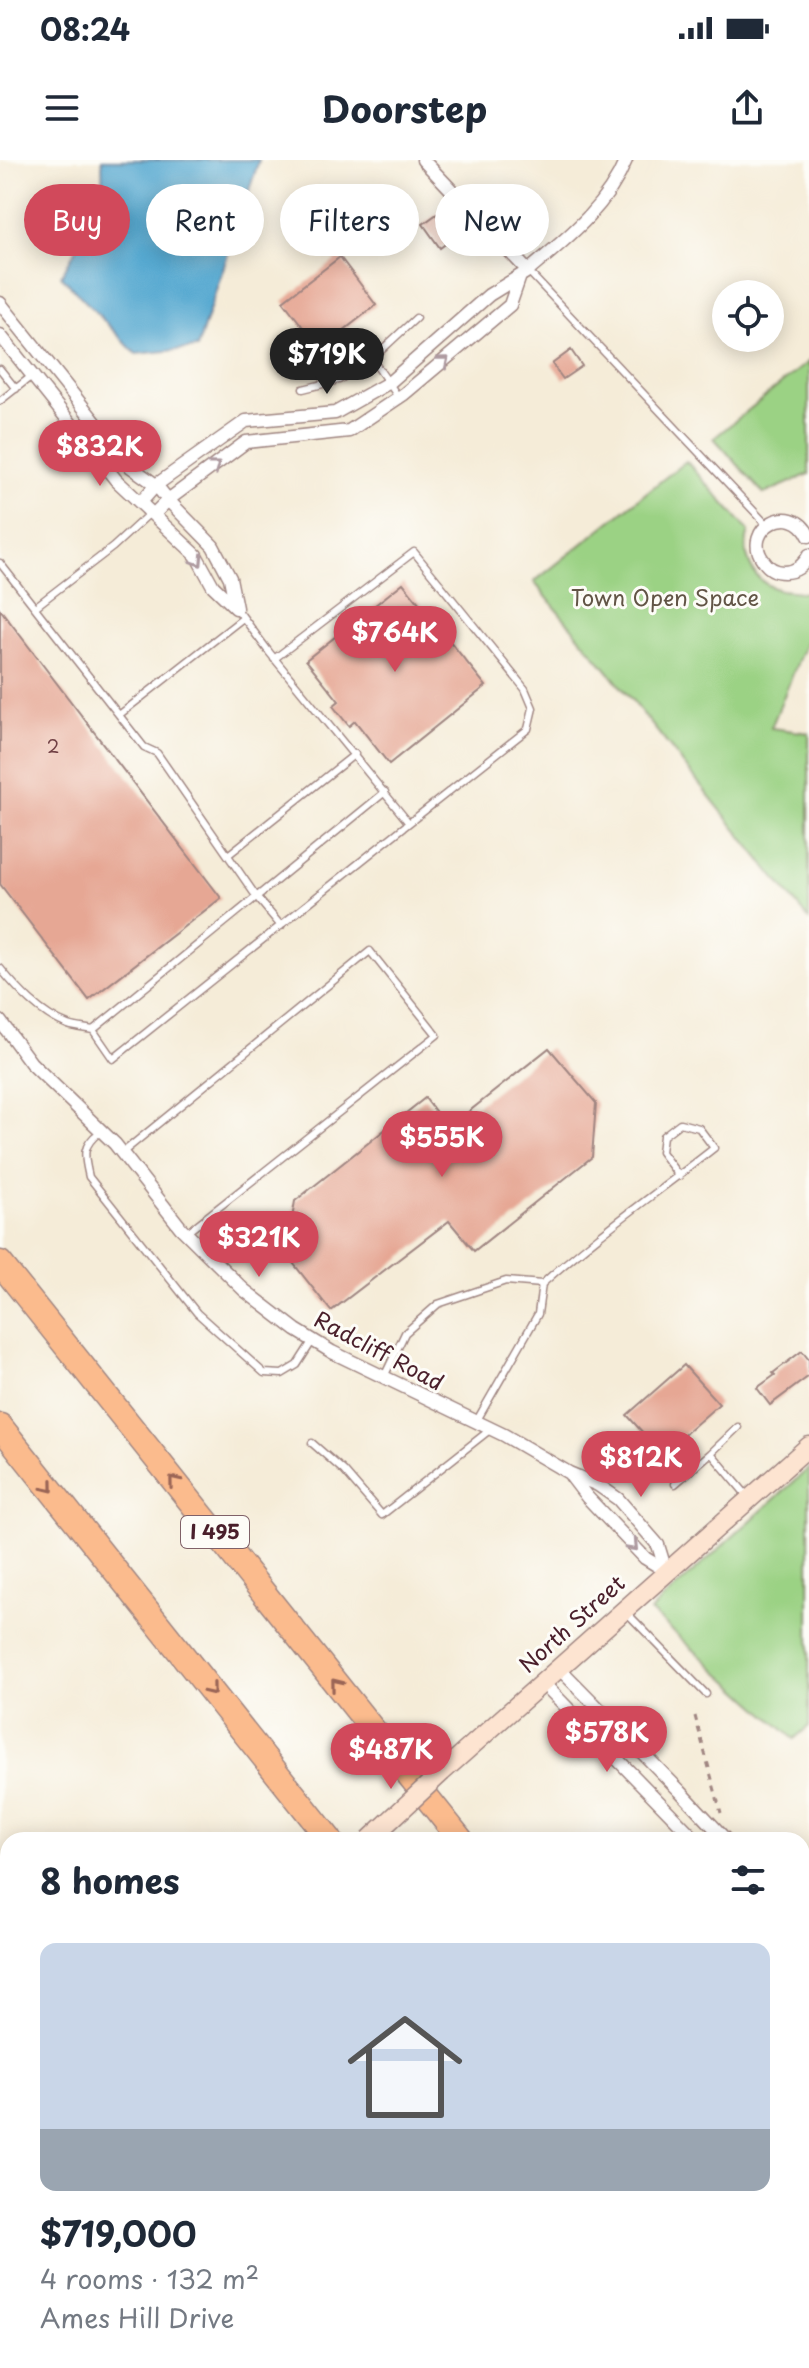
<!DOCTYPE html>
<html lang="en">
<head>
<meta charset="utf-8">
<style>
  :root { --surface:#fff; --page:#f6f6f7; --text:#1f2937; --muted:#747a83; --line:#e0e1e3; --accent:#d1495b }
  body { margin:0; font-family:"Playpen Sans",sans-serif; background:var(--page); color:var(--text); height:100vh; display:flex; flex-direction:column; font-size:30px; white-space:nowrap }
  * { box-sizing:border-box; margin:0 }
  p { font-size:26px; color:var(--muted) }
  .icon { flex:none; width:44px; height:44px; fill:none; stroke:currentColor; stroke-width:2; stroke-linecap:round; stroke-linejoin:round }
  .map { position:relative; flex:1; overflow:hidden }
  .sheet { position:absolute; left:0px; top:1672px; width:810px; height:536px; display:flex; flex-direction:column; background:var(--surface); border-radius:24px 24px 0 0; box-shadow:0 4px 20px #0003 }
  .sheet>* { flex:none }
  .guide { position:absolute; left:24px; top:24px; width:762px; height:72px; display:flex; gap:16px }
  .controls { position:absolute; left:712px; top:120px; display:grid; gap:16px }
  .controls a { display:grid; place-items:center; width:72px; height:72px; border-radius:50%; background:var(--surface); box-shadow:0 4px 20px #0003; font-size:40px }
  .price { position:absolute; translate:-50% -68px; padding:0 18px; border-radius:28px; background:var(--accent); color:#fff; font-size:26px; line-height:52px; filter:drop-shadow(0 2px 4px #0008) }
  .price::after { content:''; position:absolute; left:50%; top:48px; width:24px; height:18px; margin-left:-12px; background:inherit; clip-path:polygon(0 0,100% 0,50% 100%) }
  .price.current { background:#222; color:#fff }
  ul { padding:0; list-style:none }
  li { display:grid; align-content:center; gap:16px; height:424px; padding:0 40px }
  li+li { border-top:2px solid var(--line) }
  li span { display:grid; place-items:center; height:248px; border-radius:16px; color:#555 }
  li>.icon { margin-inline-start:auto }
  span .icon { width:144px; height:144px; fill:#fffc; stroke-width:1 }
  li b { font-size:34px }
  h2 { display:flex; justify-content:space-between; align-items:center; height:96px; padding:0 40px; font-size:34px }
  .chip { padding:0 28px; border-radius:36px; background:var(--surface); box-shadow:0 4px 20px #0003; font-size:28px; line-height:72px }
  .chip.current { background:var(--accent); color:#fff }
  .status { display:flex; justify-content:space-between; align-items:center; height:56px; padding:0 40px; background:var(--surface); direction:ltr }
  .status svg { height:22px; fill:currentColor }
  header { display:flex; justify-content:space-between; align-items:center; height:104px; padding:0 40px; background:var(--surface); font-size:36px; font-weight:700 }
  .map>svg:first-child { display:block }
  .green { fill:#9bd284; stroke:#727858; stroke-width:2 }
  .water { fill:#55a8d0; stroke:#50647e; stroke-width:2 }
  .building { fill:#e6a794 }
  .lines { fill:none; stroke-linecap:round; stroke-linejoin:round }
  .service-casing { stroke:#a08682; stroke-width:9 }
  .minor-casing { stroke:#a08682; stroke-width:15 }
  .secondary-casing { stroke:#a08682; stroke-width:21 }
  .motorway-casing { stroke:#a08682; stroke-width:27 }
  .path { stroke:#a08682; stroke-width:3; stroke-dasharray:6 6; stroke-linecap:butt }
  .service { stroke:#fff; stroke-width:6 }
  .minor { stroke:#fff; stroke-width:12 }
  .secondary { stroke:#fde4d1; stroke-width:18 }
  .motorway { stroke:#fbbb8d; stroke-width:24 }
  .secondary-bridge-casing { stroke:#a08682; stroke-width:21; stroke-linecap:butt }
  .secondary-bridge { stroke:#fde4d1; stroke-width:18 }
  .oneway { stroke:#ae9aa0 }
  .oneway2 { stroke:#9a6557 }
  .labels { text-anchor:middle; stroke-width:6; stroke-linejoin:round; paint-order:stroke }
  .number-label { font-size:18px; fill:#714145 }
  .shield { fill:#fdfcf7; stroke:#806168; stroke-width:2 }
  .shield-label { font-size:20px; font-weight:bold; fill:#4a1f2b }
  .park-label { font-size:22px; fill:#625546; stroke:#fdfcf7 }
  .street-label { font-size:22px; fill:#4a1f2b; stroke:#fdfcf7 }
</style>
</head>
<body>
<div class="status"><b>08:24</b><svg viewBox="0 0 49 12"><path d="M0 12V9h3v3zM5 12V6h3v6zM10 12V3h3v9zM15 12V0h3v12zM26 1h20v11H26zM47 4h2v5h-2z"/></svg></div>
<header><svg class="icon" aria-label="menu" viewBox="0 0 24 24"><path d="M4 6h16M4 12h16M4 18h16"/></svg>Doorstep<svg class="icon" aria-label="share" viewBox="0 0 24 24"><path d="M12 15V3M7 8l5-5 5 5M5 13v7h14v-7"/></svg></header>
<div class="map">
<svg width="809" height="2208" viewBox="0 0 809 2208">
  <rect width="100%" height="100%" fill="#fdfcf7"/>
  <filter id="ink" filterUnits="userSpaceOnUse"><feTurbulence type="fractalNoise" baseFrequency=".0125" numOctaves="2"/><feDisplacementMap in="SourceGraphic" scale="16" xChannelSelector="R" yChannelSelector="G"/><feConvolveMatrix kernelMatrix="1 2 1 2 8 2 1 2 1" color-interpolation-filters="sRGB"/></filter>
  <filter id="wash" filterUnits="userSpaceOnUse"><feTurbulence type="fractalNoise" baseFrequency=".006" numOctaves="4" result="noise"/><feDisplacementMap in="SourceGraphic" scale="32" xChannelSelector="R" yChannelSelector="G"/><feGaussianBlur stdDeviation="1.8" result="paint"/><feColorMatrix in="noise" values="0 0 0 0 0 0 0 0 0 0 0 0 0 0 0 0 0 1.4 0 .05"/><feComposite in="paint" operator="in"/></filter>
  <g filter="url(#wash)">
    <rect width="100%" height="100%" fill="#f5ecd8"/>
    <path class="green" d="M809,201v113l-45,20 -50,-56z
      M686,301l63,70c-8,24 3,50 28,58 11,3 21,1 32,5v40l-38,94 38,5v187l-177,-220 -98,-118z
      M809,1308v258l-15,13 -144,-128z"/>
    <path class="water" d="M102,0h157l-62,188 -61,6 -75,-78 42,-75z
      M342,36l13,12 -5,12c-14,5 -20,9 -25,24 -9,4 -15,2 -23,-3l-1,-11 7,-11 18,-6 4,-10 8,-3z"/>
    <g id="blocks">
      <path class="building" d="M448,46l17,23 -25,19 -17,-24z
        M340,97l36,48 -56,44 -37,-48z
        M571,190l11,16 -19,13 -11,-15z
        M403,423l83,103 -97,78 -34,-43 -6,5 -16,-20 6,-5 -33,-41z
        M0,449l221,289 -132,102 -89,-116z
        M549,888l47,55 -4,54 -118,94 -25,-30 -118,90 -45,-57 9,-53 130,-103 23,30z
        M802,1191l7,9v16l-39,29 -13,-17 18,-13 -2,-2z
        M684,1205l35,39 -57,50 -35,-39z"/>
    </g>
  </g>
  <g filter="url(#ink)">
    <use href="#blocks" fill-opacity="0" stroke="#a08682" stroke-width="2"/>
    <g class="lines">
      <g class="service-casing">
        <path id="service" d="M528,111l239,254
          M0,209l16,20
          M303,229l36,-9 33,-21
          M399,238l-27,-39 44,-41
          M0,241l33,-26
          M0,403l144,184 13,6 99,143 25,30
          M35,447l78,-60 37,-34
          M237,449l32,43 140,171 119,-94 5,-21 -8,-19 -111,-137 -140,107
          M119,555l124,-97
          M228,695l127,-101
          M0,808c18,22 41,47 68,57 8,3 17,3 25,5l20,29 296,-236
          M93,870l292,-238
          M100,972c-19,14 -16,24 -11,45l108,136 67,60 18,1 15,-9 16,-25
          M122,993l248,-202 67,84 -252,199
          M384,1217l21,-44 33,-29 68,-23 36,3c54,-49 115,-91 172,-136l-15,-20 -19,-5 -17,13 -2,16 18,24
          M476,1262l62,-108 4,-30
          M312,1283l32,28 38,44 109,-86
          M711,1293l27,-26
          M675,1324l36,-31 38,45
          M626,1452l80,82
          M81,2200l7,8
          M142,2208v-8
          M292,2208l3,-8
          M558,2208l3,-6"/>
      </g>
      <g class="minor-casing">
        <path id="minor" d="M423,0l105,111c38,-32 79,-64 98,-111
          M0,143l131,164 25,18 12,15 45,46 17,32 6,30
          M0,175l116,145 80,75 17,31 23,22
          M141,342l15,-17 90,-64 89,-8 55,-31 99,-87 39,-24
          M154,354l14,-14 78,-58 103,-11 55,-37 106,-89 10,-29
          M809,376c-17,-37 -68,-6 -46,24 5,8 12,12 21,12 12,0 20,-7 25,-17
          M0,861l31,42 84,81 66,84 63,62 52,40 36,22 172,83 65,38 29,12 20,14 40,46 8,26
          M571,1316l16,21 58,61 21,13
          M559,1508l121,123 46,49
          M543,1523l153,157
          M802,1761l7,6
          M802,1788l7,6"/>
      </g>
      <g class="secondary-casing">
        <path id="secondary" d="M442,1612l367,-326
          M0,2002l8,9
          M0,2034l8,-8"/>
      </g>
      <g class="motorway-casing">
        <path id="motorway" d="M0,1103l461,577
          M0,1266l330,414
          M802,2107l7,8
          M745,2200l6,8"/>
      </g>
      <path class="path" d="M695,1556l26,97"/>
      <use href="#service" class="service"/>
      <use href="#minor" class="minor"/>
      <use href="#secondary" class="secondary"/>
      <use href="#motorway" class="motorway"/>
      <g class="secondary-bridge-casing">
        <path id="secondary-bridge" d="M369,1680l73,-68"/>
      </g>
      <use href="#secondary-bridge" class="secondary-bridge"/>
    </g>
    <defs><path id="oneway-chevron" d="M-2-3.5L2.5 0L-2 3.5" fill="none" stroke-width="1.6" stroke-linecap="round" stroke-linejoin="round" transform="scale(2)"/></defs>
    <g class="oneway">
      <use href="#oneway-chevron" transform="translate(444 201) rotate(-40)"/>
      <use href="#oneway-chevron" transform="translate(215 306) rotate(-37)"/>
      <use href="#oneway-chevron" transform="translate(198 401) rotate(57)"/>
      <use href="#oneway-chevron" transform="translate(633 1386) rotate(47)"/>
    </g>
    <g class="oneway2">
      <use href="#oneway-chevron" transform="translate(174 1321) rotate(-129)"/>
      <use href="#oneway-chevron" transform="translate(49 1327) rotate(51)"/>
      <use href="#oneway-chevron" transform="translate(336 1524) rotate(-129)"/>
      <use href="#oneway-chevron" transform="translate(211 1530) rotate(51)"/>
    </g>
  </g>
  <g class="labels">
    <g class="number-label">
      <text x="53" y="593">2</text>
    </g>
    <rect class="shield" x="181" y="1356" width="68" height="32" rx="6"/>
    <g class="shield-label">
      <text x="215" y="1379">I 495</text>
    </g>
    <g class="park-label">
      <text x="665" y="446">Town Open Space</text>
    </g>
    <g class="street-label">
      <text transform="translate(379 1191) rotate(28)" y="8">Radcliff Road</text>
      <text transform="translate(572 1464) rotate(-42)" y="8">North Street</text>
    </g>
  </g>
</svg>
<div class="controls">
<a><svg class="icon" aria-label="locate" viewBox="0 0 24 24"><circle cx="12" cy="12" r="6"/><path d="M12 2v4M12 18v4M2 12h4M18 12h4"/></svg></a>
</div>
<b class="price current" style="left:327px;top:236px">$719K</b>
<b class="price" style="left:100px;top:328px">$832K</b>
<b class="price" style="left:395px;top:514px">$764K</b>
<b class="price" style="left:442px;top:1019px">$555K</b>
<b class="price" style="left:259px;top:1119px">$321K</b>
<b class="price" style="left:641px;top:1339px">$812K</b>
<b class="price" style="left:607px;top:1614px">$578K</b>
<b class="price" style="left:391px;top:1631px">$487K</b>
<div class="guide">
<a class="chip current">Buy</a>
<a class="chip">Rent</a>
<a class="chip">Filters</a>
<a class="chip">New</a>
</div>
<section class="sheet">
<h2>8 homes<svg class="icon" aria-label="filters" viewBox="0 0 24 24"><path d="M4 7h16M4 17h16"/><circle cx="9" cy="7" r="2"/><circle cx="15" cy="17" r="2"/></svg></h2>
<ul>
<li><span style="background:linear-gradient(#c9d6e8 75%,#9aa5b1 0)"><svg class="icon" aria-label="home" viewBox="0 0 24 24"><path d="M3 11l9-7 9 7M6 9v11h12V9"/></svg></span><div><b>$719,000</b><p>4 rooms · 132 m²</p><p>Ames Hill Drive</p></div></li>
</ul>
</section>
</div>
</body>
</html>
